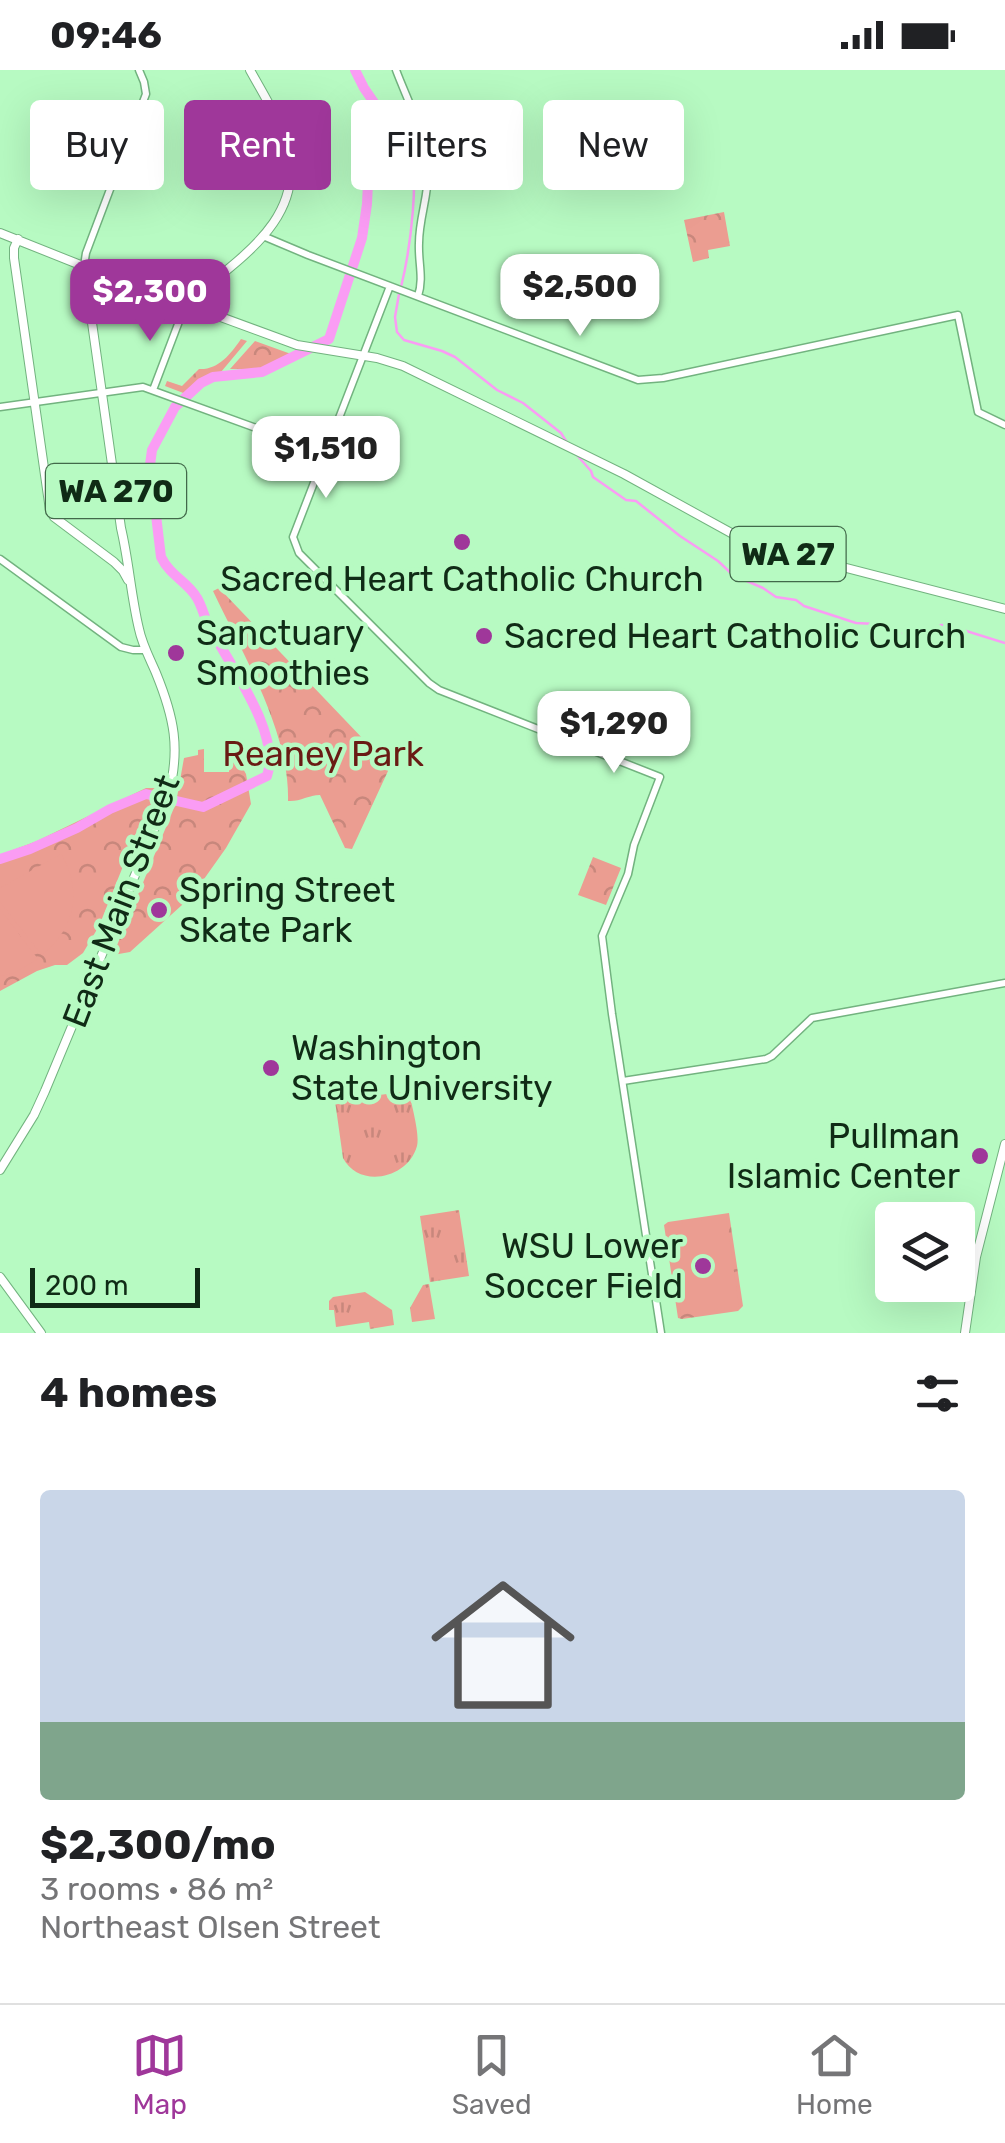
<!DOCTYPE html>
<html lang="en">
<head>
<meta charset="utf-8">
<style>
  :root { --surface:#fff; --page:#f6f6f6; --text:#202124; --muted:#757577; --line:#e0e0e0; --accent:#9f379a }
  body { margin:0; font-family:Rubik,sans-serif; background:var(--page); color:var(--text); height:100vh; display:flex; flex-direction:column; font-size:38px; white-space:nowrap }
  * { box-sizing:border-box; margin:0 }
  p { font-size:32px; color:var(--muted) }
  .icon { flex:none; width:55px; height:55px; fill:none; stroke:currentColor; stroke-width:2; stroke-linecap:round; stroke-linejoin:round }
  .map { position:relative; height:1263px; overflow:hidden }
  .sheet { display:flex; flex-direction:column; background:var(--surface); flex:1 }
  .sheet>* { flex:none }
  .top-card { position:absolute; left:30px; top:30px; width:945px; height:90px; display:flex; gap:20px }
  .buttons { position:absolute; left:875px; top:1132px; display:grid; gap:20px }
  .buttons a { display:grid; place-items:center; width:100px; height:100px; border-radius:10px; background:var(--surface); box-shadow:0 10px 40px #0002; font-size:50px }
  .scale { position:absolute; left:30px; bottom:25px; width:170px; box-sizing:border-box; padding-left:10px; border:5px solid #102b16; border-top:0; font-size:28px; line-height:35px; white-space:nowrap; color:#102b16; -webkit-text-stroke:8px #b7fac2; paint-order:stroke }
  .price { position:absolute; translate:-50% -85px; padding:0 22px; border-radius:20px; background:#fff; color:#222; font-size:32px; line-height:65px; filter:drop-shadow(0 2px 5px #0008) }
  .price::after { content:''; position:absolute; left:50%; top:60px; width:30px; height:22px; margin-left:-15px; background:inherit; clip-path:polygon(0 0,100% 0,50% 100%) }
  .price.on { background:var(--accent); color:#fff }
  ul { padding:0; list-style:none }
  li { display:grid; align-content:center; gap:20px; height:530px; padding:0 40px }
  li span { display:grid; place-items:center; height:310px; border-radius:10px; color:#555 }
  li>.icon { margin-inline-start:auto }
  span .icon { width:180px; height:180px; fill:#fffc; stroke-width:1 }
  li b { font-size:42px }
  h2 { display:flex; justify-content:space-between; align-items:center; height:120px; padding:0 40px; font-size:42px }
  .chip { padding:0 35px; border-radius:10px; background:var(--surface); box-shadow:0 10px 40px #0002; font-size:35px; line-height:90px }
  .chip.on { background:var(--accent); color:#fff }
  .status { display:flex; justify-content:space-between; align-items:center; height:70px; padding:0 50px; background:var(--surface); direction:ltr }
  .status svg { height:28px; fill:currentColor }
  .dock { display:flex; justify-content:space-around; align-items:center; height:140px; border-top:2px solid var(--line); background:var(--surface); font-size:28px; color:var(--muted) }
  .dock a { display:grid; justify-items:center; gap:5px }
  .dock .on { color:var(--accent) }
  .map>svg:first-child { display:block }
  .grass { fill:url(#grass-tufts) }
  .park { fill:url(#park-crowns) }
  .pitch { fill:#eb9d91 }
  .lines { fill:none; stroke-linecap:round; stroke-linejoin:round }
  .stream { stroke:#fa9cf4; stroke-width:2.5 }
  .river { stroke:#fa9cf4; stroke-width:10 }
  .tertiary-casing { stroke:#72b37f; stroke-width:9 }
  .secondary-casing { stroke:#72b37f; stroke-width:10 }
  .primary-casing { stroke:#72b37f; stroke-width:10 }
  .tertiary { stroke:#fff; stroke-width:6 }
  .secondary { stroke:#fff; stroke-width:8 }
  .primary { stroke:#fff; stroke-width:8 }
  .poi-dot { fill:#9f379a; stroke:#b7fac2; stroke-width:4 }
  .labels { text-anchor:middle; stroke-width:9; stroke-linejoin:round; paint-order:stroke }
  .shield { fill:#b7fac2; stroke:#42694a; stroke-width:2.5 }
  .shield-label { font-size:32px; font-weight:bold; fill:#102b16 }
  .poi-label { font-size:35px; fill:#102b16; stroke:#b7fac2; text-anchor:start }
  .park-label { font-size:35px; fill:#691b14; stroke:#b7fac2 }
  .street-label { font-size:35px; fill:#102b16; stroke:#b7fac2 }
</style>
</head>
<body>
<div class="status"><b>09:46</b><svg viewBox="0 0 49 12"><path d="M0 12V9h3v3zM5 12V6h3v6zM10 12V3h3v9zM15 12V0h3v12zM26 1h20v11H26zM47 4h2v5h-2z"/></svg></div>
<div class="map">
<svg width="1005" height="1263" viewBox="0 0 1005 1263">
  <defs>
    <pattern id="grass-tufts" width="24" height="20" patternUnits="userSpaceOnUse" patternTransform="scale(2.5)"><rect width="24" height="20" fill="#eb9d91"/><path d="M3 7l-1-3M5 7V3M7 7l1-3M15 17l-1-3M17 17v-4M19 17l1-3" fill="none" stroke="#c8877c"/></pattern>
    <pattern id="park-crowns" width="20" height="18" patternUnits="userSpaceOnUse" patternTransform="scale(2.5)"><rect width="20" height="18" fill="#eb9d91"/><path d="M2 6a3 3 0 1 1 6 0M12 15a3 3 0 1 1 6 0" fill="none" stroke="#c8877c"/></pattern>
  </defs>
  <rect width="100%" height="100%" fill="#b7fac2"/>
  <path class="grass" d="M409,1021c2,13 11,42 8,55 -9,33 -58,43 -74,12l-8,-57z
    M459,1140l10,66 -39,6 -10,-66z
    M429,1214l6,35 -23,3 -2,-14 13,-23z
    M365,1222l27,18 2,15 -24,4 -1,-7 -33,5 -2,-17h-5v-9l4,-4z"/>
  <path class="park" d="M724,142l6,34 -22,4 1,8 -16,4 -9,-42z
    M241,269l6,2 -26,31 -14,3 -21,19 -21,-8 2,-5 15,5 17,-17c19,1 31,-14 42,-30z
    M255,271l36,13 -30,15h-31z
    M219,518l168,176 1,7 -36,78 -7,-1 -25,-53c-12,0 -20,7 -32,6 2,-69 -46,-148 -75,-210z
    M204,679v23h25l1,-18 4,-1 12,21 5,30 -25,44 -34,48 -62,56 -17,3 63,-152 8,-45 14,-3v-5z
    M146,718h16l-10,24 -8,8 -8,14 -37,92 -16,27 -16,12h-12l-18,6 -37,20v-136l37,-14z
    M593,787l28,11 -15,37 -28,-10z
    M729,1143l14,93 -5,5 -56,8 -4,-1 -14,-93 4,-3z"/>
  <path class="pitch" d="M61,784c22,36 14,75 -19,101l-42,-53v-14z
    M0,839l38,50 -24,14 -14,3z
    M726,1147l13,89 -58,8 -13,-89z"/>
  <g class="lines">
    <path class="stream" d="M384,47c7,6 17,14 22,22 17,26 3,116 -5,148
      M399,224l-4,23 2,15 7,8 38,11 13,6 42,33 26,13 38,30 7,11
      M576,384l15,17 2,6 33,23 10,1 44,35 38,25 15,14 30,13 13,9 20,3 8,6 52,17 20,1 15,8 37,4 13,-11h6l58,18"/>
    <path class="river" d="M0,789l30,-10 47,-21 33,-19 36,-15 57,13 64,-31c15,-42 -38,-112 -58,-150 -5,-9 -7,-20 -12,-28 -10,-17 -26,-21 -36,-41l-11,-92 2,-15 23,-43 26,-24 12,-6 49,-5 67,-33 33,-101 5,-34 3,-64 14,-23 -20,-29 -9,-18"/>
    <g class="tertiary-casing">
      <path id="tertiary" d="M396,0c10,27 31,68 32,96 2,26 -9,51 -9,77 -1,19 5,35 -1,53
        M263,166l45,19 330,125 25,-2 295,-63 20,97 27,13
        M84,196l2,-13 60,-159 -2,-12 -5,-12
        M390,216l-97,251 6,16 130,130 10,7 221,87 -26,68 -6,29 -26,62 10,78 49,319
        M153,320l33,-87
        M0,337l143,-20 182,66
        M0,489l121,88 12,3h13
        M623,1011l143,-22 6,-3 40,-38 193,-35"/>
    </g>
    <g class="secondary-casing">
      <path id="secondary" d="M0,1207l41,56
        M965,1263l11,-76 29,-113"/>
    </g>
    <g class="primary-casing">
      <path id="primary" d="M0,163l93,37 204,75 80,13 26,8 221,108 109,60 32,13 240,62
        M18,169l-4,9v10l36,252 4,7 60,45 9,9 5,9
        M92,229c2,-14 13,-19 26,-19
        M186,233c51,-43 126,-86 99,-164 -8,-24 -23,-47 -35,-69
        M0,1100l34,-55 11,-24 123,-295c13,-47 6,-79 -12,-123 -6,-14 -14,-29 -17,-44 -8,-33 -10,-67 -18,-101l-37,-262"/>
    </g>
    <use href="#tertiary" class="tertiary"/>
    <use href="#secondary" class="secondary"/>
    <use href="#primary" class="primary"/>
  </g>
  <g class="poi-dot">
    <circle cx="462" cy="472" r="10"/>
    <circle cx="484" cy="566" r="10"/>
    <circle cx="176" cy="583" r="10"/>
    <circle cx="159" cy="840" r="10"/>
    <circle cx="271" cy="998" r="10"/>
    <circle cx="980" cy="1086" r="10"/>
    <circle cx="703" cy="1196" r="10"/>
  </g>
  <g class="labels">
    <g class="shield">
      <rect x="46" y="394" width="140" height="54" rx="8"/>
      <rect x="730.5" y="457" width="115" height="54" rx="8"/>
    </g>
    <g class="shield-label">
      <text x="116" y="432">WA 270</text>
      <text x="788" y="495">WA 27</text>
    </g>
    <g class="poi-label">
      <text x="462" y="521" text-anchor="middle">Sacred Heart Catholic Church</text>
      <text x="196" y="575">Sanctuary<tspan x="196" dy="40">Smoothies</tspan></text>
      <text x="504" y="578">Sacred Heart Catholic Curch</text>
      <text x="179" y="832">Spring Street<tspan x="179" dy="40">Skate Park</tspan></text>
      <text x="291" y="990">Washington<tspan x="291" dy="40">State University</tspan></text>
      <text x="960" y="1078" text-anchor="end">Pullman<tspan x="960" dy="40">Islamic Center</tspan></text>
      <text x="683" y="1188" text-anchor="end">WSU Lower<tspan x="683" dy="40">Soccer Field</tspan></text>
    </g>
    <g class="park-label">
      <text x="323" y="696">Reaney Park</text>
    </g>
    <g class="street-label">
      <text transform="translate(121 831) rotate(-69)" y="12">East Main Street</text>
    </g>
  </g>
</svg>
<div class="buttons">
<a><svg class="icon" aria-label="layers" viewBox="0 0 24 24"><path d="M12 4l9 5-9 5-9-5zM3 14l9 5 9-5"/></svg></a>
</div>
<div class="scale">200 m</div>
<b class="price" style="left:580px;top:269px">$2,500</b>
<b class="price on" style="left:150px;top:274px">$2,300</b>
<b class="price" style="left:326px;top:431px">$1,510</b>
<b class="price" style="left:614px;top:706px">$1,290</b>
<div class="top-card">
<a class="chip">Buy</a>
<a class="chip on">Rent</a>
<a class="chip">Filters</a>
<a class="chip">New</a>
</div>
</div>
<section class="sheet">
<h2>4 homes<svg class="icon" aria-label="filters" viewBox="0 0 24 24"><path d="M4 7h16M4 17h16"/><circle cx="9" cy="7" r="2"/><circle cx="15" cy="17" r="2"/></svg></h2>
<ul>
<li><span style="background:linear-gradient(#c9d6e8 75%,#7fa58c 0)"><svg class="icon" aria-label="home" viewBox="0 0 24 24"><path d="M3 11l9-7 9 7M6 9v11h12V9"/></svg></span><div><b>$2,300/mo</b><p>3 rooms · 86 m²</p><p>Northeast Olsen Street</p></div></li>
</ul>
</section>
<nav class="dock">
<a class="on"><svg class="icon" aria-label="map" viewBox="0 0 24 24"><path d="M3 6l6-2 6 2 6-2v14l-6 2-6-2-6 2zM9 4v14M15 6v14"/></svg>Map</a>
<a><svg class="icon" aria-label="saved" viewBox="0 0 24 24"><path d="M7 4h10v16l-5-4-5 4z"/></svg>Saved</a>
<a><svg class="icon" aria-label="home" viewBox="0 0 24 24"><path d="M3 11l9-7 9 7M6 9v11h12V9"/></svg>Home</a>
</nav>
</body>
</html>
